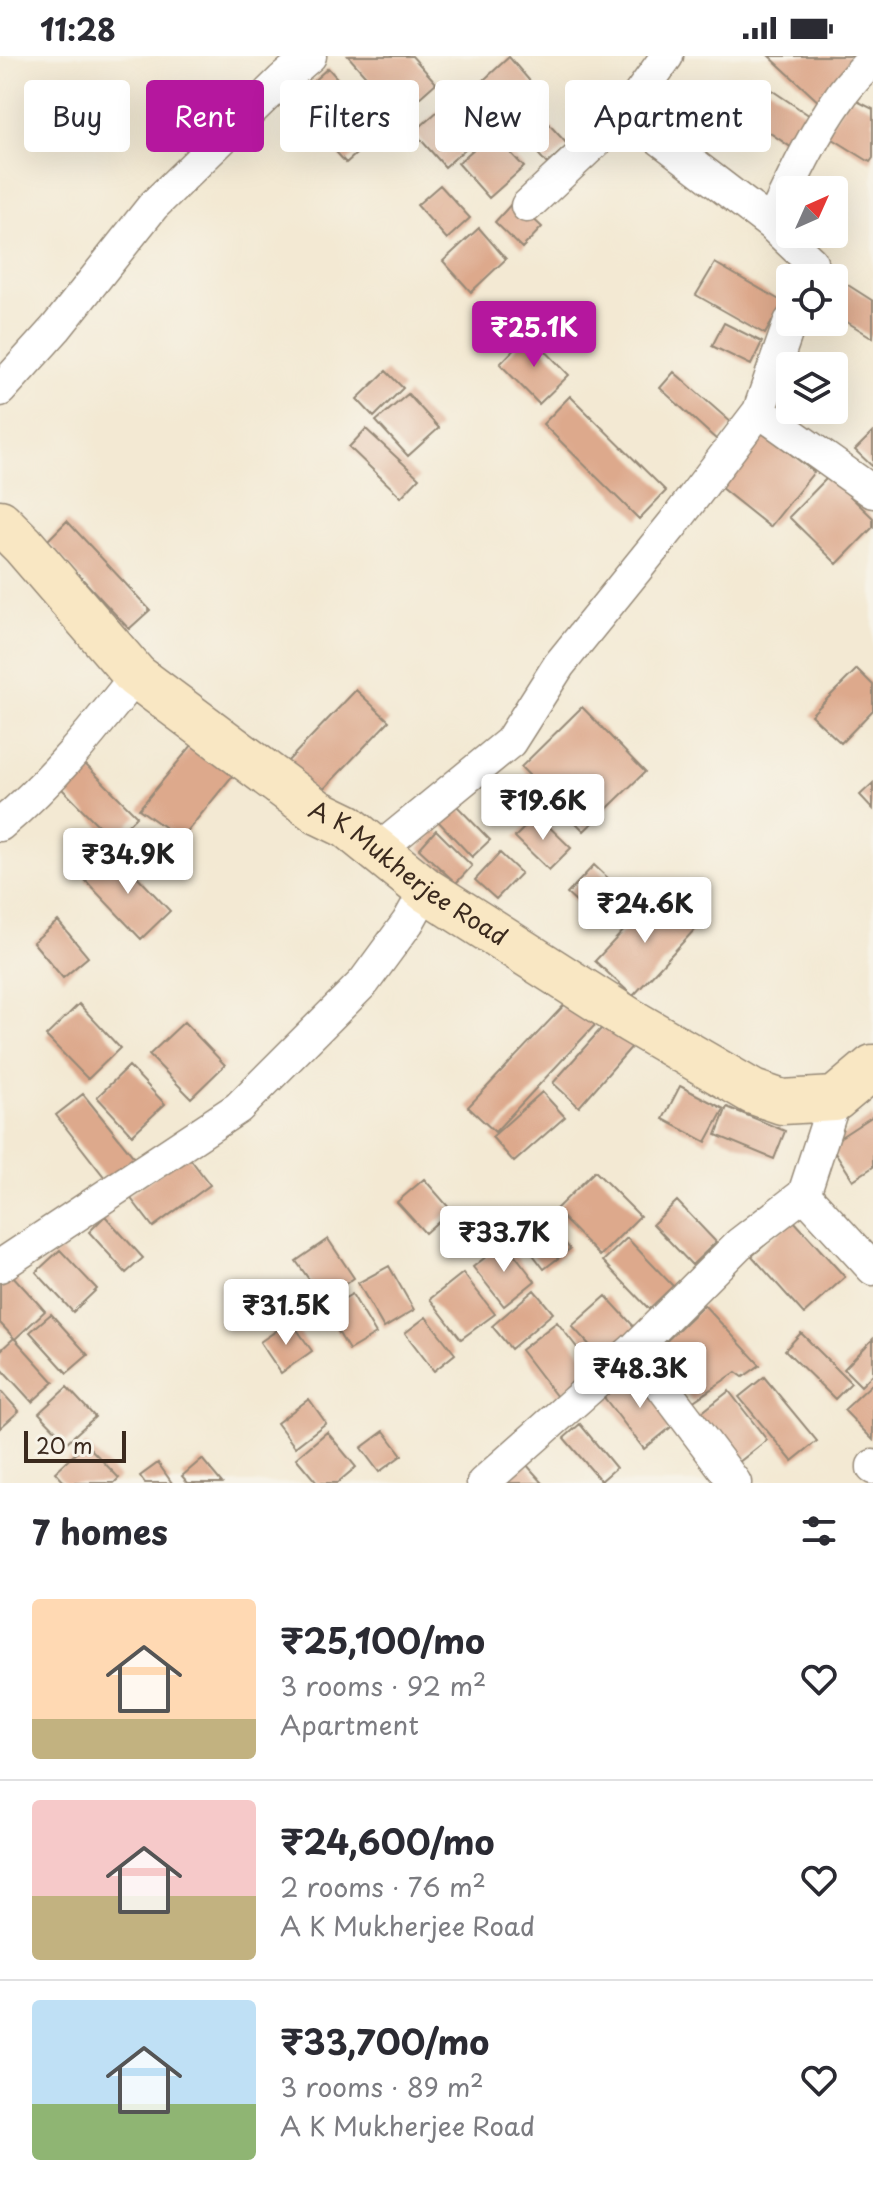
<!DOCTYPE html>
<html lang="en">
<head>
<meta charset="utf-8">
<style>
  :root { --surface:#fff; --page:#f7f7f7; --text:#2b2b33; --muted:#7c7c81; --line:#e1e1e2; --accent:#b5179e }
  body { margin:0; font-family:"Playpen Sans",sans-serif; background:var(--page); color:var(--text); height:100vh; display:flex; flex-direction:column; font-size:30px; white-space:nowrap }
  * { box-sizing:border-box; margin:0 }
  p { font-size:26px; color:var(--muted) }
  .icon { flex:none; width:44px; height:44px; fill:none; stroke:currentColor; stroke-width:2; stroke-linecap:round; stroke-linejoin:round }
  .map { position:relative; height:1427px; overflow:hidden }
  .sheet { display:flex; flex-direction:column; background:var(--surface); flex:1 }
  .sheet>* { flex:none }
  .top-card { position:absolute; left:24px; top:24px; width:826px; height:72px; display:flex; gap:16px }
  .needle { width:52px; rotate:45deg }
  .tools { position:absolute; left:776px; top:120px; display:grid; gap:16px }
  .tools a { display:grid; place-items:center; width:72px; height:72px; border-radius:8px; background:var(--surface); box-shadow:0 8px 32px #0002; font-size:40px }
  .scale { position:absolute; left:24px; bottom:20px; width:102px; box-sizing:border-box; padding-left:8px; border:4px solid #3b2a1e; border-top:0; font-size:22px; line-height:28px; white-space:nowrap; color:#3b2a1e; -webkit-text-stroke:6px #f7f3e8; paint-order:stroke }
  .price { position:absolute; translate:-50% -68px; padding:0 18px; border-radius:8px; background:#fff; color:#222; font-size:26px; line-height:52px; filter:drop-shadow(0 2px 4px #0008) }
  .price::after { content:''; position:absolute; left:50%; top:48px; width:24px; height:18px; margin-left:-12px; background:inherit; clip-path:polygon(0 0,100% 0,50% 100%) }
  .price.on { background:var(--accent); color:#fff }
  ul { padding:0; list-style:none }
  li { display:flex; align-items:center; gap:24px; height:200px; padding:0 32px }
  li+li { border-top:2px solid var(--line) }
  li span { display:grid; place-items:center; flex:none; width:224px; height:160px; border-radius:8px; color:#555 }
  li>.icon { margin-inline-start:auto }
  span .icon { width:96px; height:96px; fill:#fffc; stroke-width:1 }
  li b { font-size:34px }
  h2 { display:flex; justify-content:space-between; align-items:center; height:96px; padding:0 32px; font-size:34px }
  .chip { padding:0 28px; border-radius:8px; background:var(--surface); box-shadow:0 8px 32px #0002; font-size:28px; line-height:72px }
  .chip.on { background:var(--accent); color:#fff }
  .status { display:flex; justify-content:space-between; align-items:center; height:56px; padding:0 40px; background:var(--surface); direction:ltr }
  .status svg { height:22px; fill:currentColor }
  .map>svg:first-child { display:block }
  .building { fill:#dda98c }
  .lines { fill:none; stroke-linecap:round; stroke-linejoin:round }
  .street-casing { stroke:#978a78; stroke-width:35 }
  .secondary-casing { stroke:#978a78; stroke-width:47 }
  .street { stroke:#fff; stroke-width:32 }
  .secondary { stroke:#f9e7c3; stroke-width:44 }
  .labels { text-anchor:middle; stroke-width:7; stroke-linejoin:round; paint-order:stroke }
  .street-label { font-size:24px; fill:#3b2a1e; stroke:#f7f3e8 }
</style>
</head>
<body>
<div class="status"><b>11:28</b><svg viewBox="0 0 49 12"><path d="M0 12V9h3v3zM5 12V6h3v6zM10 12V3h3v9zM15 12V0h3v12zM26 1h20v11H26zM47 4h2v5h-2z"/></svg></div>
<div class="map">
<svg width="873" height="1427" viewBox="0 0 873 1427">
  <rect width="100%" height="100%" fill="#f7f3e8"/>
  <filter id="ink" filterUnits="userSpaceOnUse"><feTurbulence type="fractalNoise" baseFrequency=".0125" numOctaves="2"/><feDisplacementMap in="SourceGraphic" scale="16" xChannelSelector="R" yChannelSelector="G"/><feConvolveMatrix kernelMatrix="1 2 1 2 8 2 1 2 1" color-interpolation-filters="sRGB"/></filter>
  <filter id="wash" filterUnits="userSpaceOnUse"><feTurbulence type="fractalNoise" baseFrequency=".006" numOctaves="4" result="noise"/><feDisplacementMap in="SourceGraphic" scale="32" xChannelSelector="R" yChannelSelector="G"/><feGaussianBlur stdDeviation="1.8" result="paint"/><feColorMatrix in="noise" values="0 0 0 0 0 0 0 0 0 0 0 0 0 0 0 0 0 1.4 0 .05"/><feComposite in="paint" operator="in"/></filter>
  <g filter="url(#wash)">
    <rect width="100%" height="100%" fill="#f3e9d3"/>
    <g id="blocks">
      <path class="building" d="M348,0h64l24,27 -36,32z
        M769,0h98l-45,49z
        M509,1l26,30 -34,30 -26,-29z
        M328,12l55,62 -37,33 -55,-62z
        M764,29l55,37 -21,30 -54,-37z
        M463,33l30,35 -48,43 -31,-35z
        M849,41l24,12v49l-3,4 -45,-28z
        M534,52l34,37 -21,19 -33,-38z
        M492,77l32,34 -35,31 -31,-35z
        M440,129l30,33 -23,21 -30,-34z
        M514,145l28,26 -20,21 -27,-26z
        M479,172l27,31 -35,33 -28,-31z
        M715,207l68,39 -18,32 -69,-39z
        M826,215l47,30v37l-39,-24v-36h-13z
        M724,267l38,19 -11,23 -39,-19z
        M529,278l40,41 -30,29 -39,-40z
        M386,315l17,17 -29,29 -17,-18z
        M674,316l59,52 -15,17 -58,-53z
        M408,338l31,34 -31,28 -32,-35z
        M570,340l96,95 -27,28 -96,-95z
        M757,372l57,44 -44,55 -55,-44z
        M366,373l53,49 -18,19 -52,-50z
        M873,376v35l-18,-17z
        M829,420l44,42v9l-36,37 -48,-47z
        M67,465l83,89 -21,19 -82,-88z
        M857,613l16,16v25l-32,33 -30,-28z
        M356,634l33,31 -71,74 -33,-31z
        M582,651l63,65 -61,59 -63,-64z
        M197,683l41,30 -57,70 -42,-30z
        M82,705l55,55 -24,24 -55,-55z
        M873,727v26l-13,-14z
        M454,747l36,37 -18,17 -36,-38z
        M537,759l34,33 -22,22 -34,-33z
        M436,774l36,36 -16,17 -37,-34z
        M114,796l56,59 -29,28 -56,-59z
        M500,797l21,20 -25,26 -21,-19z
        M594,809l38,36 -26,28 -39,-35z
        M658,838l38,34 -63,68 -38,-35z
        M58,865l30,36 -25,21 -30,-36z
        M569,944l26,25 -100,107 -27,-25z
        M79,948l41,44 -32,31 -42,-43z
        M608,965l26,23 -55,63 -26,-24z
        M184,966l41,43 -34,33 -42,-43z
        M129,1010l36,38 -33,31 -35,-38z
        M680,1030l44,23 -18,33 -43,-23z
        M542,1036l23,25 -51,45 -22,-25z
        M83,1038l54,67 -28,22 -53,-68z
        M727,1051l58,24 -11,28 -58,-24z
        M873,1060v51l-20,13 -23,-36z
        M186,1097l24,32 -57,42 -24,-31z
        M595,1115l45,45 -40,40 -45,-46z
        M424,1123l27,31 -26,23 -28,-31z
        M677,1145l39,41 -24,23 -39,-41z
        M540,1156l30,37 -26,20 -29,-38z
        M105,1160l38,42 -17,15 -37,-41z
        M793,1164l52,57 -41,37 -52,-58z
        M627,1182l46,48 -24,23 -46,-48z
        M328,1183l26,39 -31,21 -27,-38z
        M505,1186l30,39 -31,25 -31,-39z
        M60,1194l37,39 -24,23 -37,-40z
        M389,1210l25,44 -30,18 -26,-45z
        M463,1217l32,41 -34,25 -31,-40z
        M11,1218l34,37 -30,28 39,43 -22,20 -32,-35v-16l14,-13 -14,-15v-39z
        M534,1234l19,23 -42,36 -19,-23z
        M352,1238l24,40 -27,16 -24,-40z
        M606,1240l32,35 -34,30 -32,-35z
        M704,1249l56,60 -17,12 -7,-5 -44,30 -35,-52z
        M51,1258l37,41 -21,18 -37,-41z
        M426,1261l29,37 -21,17 -29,-38z
        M291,1265l21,30 -31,22 -21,-31z
        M557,1266l36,46 -36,29 -36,-47z
        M801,1277l50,50 -16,16 -50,-49z
        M873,1283v35l-12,12 -17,-17z
        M636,1315l40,52 -32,26 -41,-53z
        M764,1321l53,64 -25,20 -53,-64z
        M873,1327v57l-29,-30z
        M67,1331l28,30 -28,25 -28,-29z
        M0,1334l19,21 -19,17z
        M729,1335l38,49 -33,26 -38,-49z
        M309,1343l17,24 -31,24 -18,-24z
        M580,1368l36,44 -15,13 -37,-43z
        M384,1375l18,24 -23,17 -18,-24z
        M327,1376l29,35 -19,16h-20l-21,-25z
        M86,1388l33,34 -5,5h-49l-10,-11z
        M202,1403l20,24h-34l-6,-7z
        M158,1407l14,20h-27l-5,-7z
        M525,1407l18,20h-40z"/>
    </g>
  </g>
  <g filter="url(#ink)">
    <use href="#blocks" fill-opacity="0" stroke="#978a78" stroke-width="2"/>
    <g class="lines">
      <g class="street-casing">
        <path id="street" d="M626,57l145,111 40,38 -6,16
          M527,150l99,-93 41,-57
          M771,168c21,-44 41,-88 69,-127 9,-14 22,-26 33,-38
          M0,334l56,-62 97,-122 129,-126 28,-24
          M759,355l114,81
          M0,769c52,-43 94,-96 136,-149
          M378,794l132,-108 49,-77 114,-141 86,-113 31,-89
          M804,1138l69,75
          M0,1210l238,-158 126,-126 44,-60 18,-32
          M634,1293l101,134
          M873,1410v2
          M483,1427l151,-134 105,-105 65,-50 31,-95"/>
      </g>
      <g class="secondary-casing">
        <g id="secondary">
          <path id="s1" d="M0,466l23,23 113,131 182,136 29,14 79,64 205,131 122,71 29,10 53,-3 38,-32"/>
        </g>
      </g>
      <use href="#street" class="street"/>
      <use href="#secondary" class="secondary"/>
    </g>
  </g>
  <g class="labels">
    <g class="street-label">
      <text dy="8" stroke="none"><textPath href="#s1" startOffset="542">A K Mukherjee Road</textPath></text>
    </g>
  </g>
</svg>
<div class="tools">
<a><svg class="needle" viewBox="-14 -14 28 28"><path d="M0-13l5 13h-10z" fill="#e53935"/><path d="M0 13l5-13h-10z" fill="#7c7c81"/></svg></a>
<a><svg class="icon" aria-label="locate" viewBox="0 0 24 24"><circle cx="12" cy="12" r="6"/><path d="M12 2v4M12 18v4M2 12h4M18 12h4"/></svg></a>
<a><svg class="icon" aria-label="layers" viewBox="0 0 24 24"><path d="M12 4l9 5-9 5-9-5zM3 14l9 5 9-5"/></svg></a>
</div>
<div class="scale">20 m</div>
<b class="price on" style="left:534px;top:313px">₹25.1K</b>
<b class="price" style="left:543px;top:786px">₹19.6K</b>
<b class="price" style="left:128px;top:840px">₹34.9K</b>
<b class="price" style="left:645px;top:889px">₹24.6K</b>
<b class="price" style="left:504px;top:1218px">₹33.7K</b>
<b class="price" style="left:286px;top:1291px">₹31.5K</b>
<b class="price" style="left:640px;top:1354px">₹48.3K</b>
<div class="top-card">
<a class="chip">Buy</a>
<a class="chip on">Rent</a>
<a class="chip">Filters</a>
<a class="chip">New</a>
<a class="chip">Apartment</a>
</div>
</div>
<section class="sheet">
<h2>7 homes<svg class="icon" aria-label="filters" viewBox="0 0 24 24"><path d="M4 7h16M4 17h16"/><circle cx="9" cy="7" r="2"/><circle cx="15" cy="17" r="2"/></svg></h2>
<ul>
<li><span style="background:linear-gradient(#ffd9b3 75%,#c2b280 0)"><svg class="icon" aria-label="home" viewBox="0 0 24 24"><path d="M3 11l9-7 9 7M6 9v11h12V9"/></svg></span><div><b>₹25,100/mo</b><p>3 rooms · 92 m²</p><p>Apartment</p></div><svg class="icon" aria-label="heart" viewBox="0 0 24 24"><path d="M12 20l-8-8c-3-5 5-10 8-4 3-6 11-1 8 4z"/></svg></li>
<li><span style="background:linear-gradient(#f6c9c9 60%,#c2b280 0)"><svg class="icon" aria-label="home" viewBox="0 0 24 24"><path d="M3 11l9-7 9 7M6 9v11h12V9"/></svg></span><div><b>₹24,600/mo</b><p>2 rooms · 76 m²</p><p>A K Mukherjee Road</p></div><svg class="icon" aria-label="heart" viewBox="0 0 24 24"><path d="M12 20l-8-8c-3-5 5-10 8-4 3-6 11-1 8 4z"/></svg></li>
<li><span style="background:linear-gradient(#bfe0f5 65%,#8fb573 0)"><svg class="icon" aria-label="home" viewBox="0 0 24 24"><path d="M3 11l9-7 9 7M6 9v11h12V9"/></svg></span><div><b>₹33,700/mo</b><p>3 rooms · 89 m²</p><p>A K Mukherjee Road</p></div><svg class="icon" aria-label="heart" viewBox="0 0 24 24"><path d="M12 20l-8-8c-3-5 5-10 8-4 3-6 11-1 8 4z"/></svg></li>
</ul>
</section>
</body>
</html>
